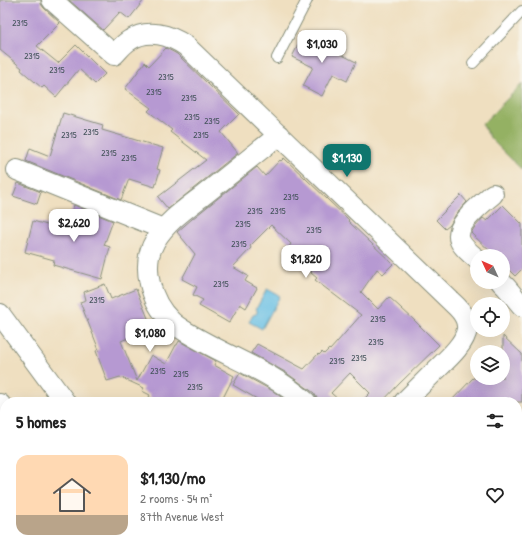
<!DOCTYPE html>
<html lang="en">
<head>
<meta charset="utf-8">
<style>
  :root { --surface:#fff; --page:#f6f6f6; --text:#222; --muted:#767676; --line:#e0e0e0; --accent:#0f766e }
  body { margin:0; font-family:"Patrick Hand",sans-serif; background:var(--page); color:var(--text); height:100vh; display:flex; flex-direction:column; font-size:15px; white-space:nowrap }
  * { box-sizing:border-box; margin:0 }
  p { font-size:13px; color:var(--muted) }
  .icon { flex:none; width:22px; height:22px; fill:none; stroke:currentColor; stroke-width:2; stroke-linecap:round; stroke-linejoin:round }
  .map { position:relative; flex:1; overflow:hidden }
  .details { position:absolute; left:0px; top:397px; width:522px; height:156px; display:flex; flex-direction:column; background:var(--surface); border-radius:16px 16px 0 0; box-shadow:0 4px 16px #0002 }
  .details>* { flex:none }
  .needle { width:26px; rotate:314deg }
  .buttons { position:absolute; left:470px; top:249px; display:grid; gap:8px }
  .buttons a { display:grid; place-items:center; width:40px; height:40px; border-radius:50%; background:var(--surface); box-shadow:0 4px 16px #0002; font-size:20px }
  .price { position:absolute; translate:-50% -34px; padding:0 9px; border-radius:8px; background:#fff; color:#222; font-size:13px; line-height:26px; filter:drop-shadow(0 1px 2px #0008) }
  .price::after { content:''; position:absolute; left:50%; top:24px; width:12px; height:9px; margin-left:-6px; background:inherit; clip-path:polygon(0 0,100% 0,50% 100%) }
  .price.on { background:var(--accent); color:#fff }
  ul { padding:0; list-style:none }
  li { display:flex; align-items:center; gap:12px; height:100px; padding:0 16px }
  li+li { border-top:1px solid var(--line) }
  li span { display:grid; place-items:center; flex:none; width:112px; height:80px; border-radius:12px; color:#555 }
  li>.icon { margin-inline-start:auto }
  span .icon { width:48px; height:48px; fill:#fffc; stroke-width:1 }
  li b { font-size:17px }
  h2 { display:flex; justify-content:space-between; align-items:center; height:48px; padding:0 16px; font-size:17px }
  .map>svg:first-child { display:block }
  .forest { fill:#94b163; stroke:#5a774c }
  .water { fill:#68c0e5; stroke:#447e8c }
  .building { fill:#b699d2 }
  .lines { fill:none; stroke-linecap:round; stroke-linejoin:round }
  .lane-casing { stroke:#878e7a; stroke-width:12 }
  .street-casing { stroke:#878e7a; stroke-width:22 }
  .lane { stroke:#fff; stroke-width:10 }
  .street { stroke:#fff; stroke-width:20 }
  .labels { text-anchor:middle; stroke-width:3.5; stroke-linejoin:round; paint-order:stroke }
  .number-label { font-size:9px; fill:#45545c }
</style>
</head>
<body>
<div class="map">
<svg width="522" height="553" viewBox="0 0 522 553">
  <rect width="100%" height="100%" fill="#f7f3e8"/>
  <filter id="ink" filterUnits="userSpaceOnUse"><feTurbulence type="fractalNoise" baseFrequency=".025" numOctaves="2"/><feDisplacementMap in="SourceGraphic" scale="8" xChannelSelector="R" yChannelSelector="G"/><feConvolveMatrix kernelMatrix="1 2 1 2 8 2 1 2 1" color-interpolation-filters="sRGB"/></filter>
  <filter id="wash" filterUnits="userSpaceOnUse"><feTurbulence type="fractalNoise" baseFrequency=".012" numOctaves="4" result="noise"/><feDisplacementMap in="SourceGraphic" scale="16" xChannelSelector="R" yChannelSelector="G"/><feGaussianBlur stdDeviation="0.9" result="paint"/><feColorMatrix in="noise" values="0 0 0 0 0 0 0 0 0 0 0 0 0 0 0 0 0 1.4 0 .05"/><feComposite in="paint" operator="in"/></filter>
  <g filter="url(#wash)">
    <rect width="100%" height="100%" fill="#efdfc0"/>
    <path class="forest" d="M522,84v86l-31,-31 -9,-15z"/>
    <path class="water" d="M267,289l13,7 -18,33 -13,-7 4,-7 3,-1 1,-1v-3l-1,-1z"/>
    <g id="blocks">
      <path class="building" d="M0,0h41v4l3,4 16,15 -23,23 21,17 18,-18 29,29 -10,10 -16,-15 -23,28 -12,-11 -2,2 -21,-18 1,-2 -22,-18z
        M69,0h75l-15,19 -9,-7 -17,18z
        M303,35l53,27 -9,19 -14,-7 -11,22 -19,-10 10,-19 -21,-10z
        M166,48l11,6 62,60 -18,18 17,21 -70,56 -10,-12 48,-37 -36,-28 2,-2 -24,-19 3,-3 -26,-19 20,-27 4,4z
        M63,113l40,12 -1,5 61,18 -6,21 3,1 -5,17 -26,-8 -8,21 -95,-39 4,-13 20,8z
        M284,158l65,62 -1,1 45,43 -10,10 -6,-5 -16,23 17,17 11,-12 25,23 25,25 -40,39 -17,18h-21l9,-9 -20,-20 -19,20 10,9h-24v-4l-3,-5 -15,-11 -14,-10 -34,-19 6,-9 47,25 14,-15 1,1 3,-3 2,2 5,-5 1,1 31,-35 -46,-35 2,-2 -6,-5 1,-1 -27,-20 6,-8 -20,-19 -21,21 1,2 -18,19 15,9 -3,5 12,7 -11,20 -6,-4 -11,19 -30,-17 4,-6 -10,-5 4,-8 -15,-8 13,-25 -18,-22 15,-13 65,-52 8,9 15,-16 1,1z
        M18,183l23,9 -4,12 -24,-8z
        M461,195l6,7 -11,12 -6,11 -5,4 -9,-9z
        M74,205l39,16 -9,24 6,2 -8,32 -49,-14 1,-5 -29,-8 8,-31 32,9z
        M503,205l19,19v45l-7,7 -12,-12v-8h-8l-24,-23 3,-5 9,-10 4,3z
        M105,284l6,15 25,-10 16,39 -31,13 16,40 14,-26 15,9 10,-19h1l2,-4 37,20 -2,4 20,11 -13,26h-62l-10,-5 1,-2 -8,-4 2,-3 -24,-11 -13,4 -11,-30 3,-1 -19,-48 6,-2 -2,-8z
        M503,336l19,18v48h-72l23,-24h30z
        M240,373l33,18 15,11h-26l-29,-17z"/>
    </g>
  </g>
  <g filter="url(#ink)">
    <use href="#blocks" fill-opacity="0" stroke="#878e7a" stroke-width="1"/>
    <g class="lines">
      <g class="lane-casing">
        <path id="lane" d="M277,58l30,-58
          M473,63l49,-52
          M517,437l5,-5
          M517,450l5,4
          M402,553l5,-5"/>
      </g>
      <g class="street-casing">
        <path id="street" d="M52,0l62,55c5,-5 9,-11 16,-15 18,-12 40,-5 56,6l271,261c6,6 11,13 10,22 -2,16 -23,33 -34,44 -10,10 -19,19 -29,29
          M279,135c-25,20 -49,39 -74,59 -18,14 -38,27 -50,47 -15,25 -4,61 16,80 5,5 12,9 17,12 39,24 84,38 118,69
          M17,170l146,59
          M477,259c-6,-5 -14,-11 -17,-18 -7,-16 22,-37 33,-47
          M501,282l5,5 16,19
          M0,314l65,88
          M0,404l5,7
          M0,479l5,-3
          M114,548l4,5
          M186,548l5,5
          M257,553l4,-5"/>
      </g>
      <use href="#lane" class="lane"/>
      <use href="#street" class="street"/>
    </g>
  </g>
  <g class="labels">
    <g class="number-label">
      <text x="20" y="26">2315</text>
      <text x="32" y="59">2315</text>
      <text x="57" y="73">2315</text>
      <text x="166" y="80">2315</text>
      <text x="154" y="95">2315</text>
      <text x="189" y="101">2315</text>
      <text x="192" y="120">2315</text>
      <text x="212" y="124">2315</text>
      <text x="91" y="135">2315</text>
      <text x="69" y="138">2315</text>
      <text x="201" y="138">2315</text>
      <text x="109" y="156">2315</text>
      <text x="129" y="161">2315</text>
      <text x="291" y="200">2315</text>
      <text x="255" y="214">2315</text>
      <text x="278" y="214">2315</text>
      <text x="243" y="227">2315</text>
      <text x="314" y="233">2315</text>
      <text x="239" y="247">2315</text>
      <text x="221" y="287">2315</text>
      <text x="97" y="303">2315</text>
      <text x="378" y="322">2315</text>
      <text x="376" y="345">2315</text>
      <text x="359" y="361">2315</text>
      <text x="337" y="364">2315</text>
      <text x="158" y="374">2315</text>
      <text x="181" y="377">2315</text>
      <text x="195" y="390">2315</text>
    </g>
  </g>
</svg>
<div class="buttons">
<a><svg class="needle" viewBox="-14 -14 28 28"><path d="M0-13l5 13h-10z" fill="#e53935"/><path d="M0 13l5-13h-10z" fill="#767676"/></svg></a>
<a><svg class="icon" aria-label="locate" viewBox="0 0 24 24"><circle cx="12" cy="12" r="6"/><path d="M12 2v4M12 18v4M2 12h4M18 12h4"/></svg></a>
<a><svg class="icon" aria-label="layers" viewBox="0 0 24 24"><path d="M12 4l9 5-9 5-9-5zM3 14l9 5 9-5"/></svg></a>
</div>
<b class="price" style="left:322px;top:64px">$1,030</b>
<b class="price on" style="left:347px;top:178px">$1,130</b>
<b class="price" style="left:74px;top:243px">$2,620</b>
<b class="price" style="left:306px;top:279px">$1,820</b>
<b class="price" style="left:150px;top:353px">$1,080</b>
<section class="details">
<h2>5 homes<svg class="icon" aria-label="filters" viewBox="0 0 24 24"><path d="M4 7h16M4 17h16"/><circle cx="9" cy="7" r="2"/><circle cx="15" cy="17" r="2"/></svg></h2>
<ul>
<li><span style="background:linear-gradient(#ffd9b3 75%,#b9a48a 0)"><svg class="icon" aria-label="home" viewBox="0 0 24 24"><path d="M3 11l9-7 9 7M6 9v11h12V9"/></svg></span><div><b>$1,130/mo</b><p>2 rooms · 54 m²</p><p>87th Avenue West</p></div><svg class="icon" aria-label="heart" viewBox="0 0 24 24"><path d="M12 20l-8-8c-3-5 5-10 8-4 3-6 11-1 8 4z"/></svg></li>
</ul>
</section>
</div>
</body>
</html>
